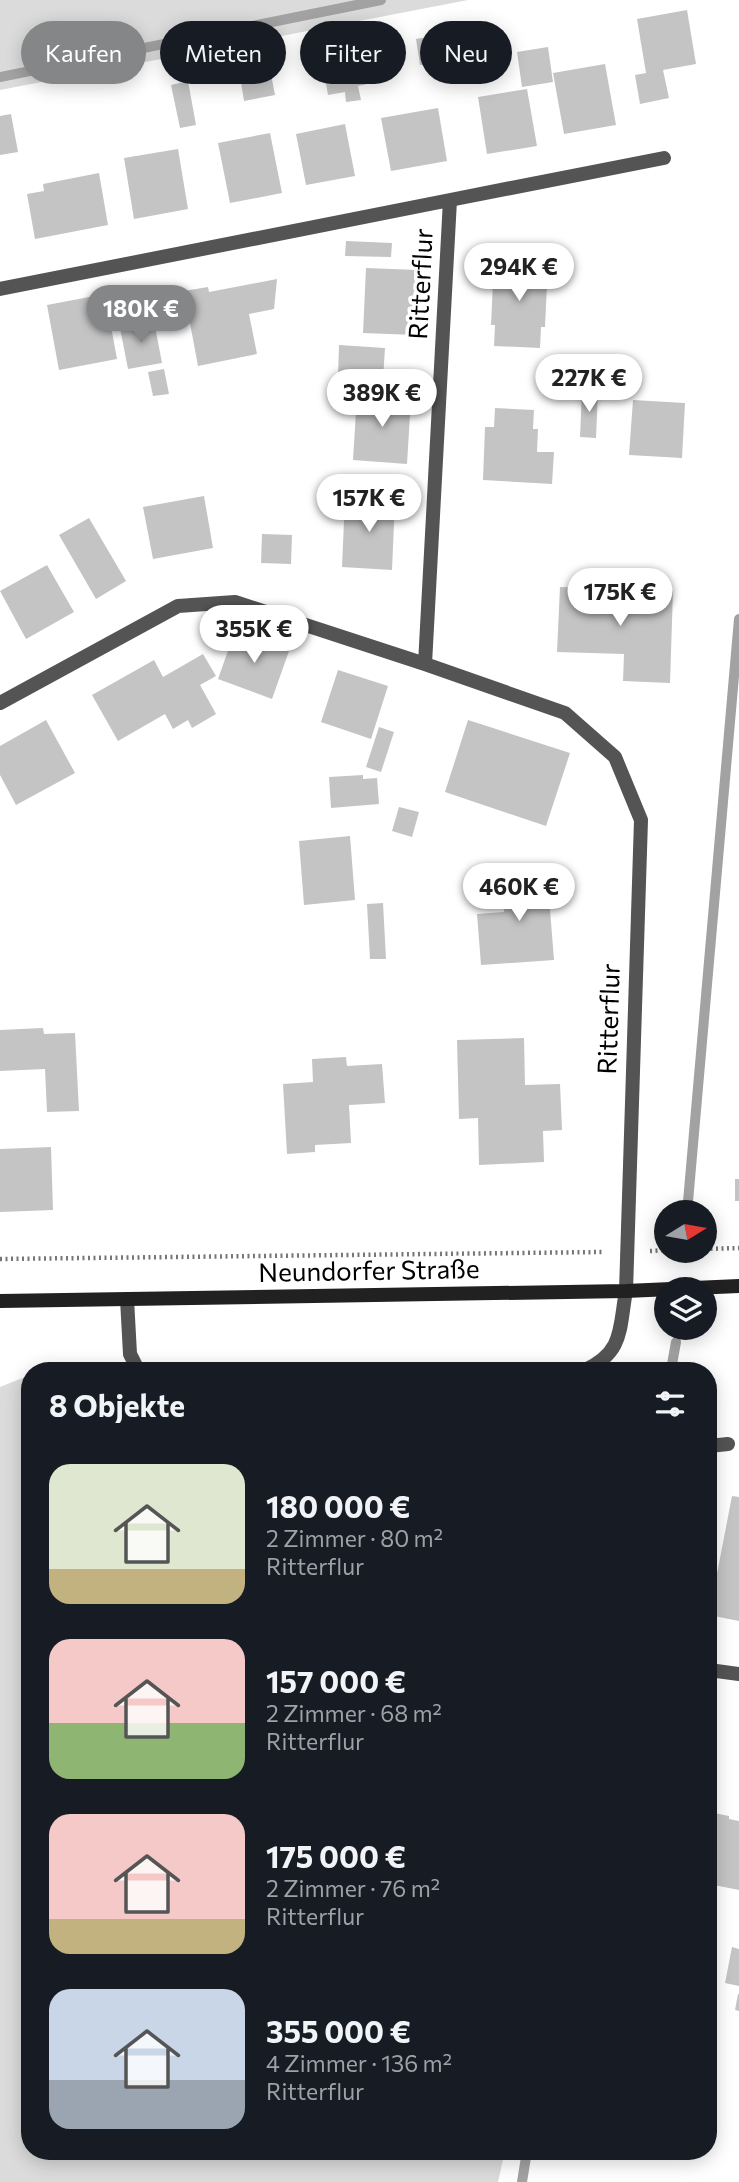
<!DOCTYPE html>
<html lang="de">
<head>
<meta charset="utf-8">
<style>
  :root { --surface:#171b24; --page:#20242c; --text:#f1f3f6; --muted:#9ea1a6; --accent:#858687 }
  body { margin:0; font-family:Commissioner,sans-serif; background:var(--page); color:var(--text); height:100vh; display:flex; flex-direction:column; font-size:26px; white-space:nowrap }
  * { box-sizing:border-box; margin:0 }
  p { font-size:23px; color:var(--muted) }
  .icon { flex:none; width:38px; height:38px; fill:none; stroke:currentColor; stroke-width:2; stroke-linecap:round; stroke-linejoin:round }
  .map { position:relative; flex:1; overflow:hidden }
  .panel { position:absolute; left:21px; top:1362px; width:696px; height:798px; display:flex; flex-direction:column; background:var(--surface); border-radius:28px; box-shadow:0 4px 18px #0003 }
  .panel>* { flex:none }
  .top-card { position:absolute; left:21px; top:21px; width:698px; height:63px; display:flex; gap:14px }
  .needle { width:46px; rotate:79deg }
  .tools { position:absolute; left:654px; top:1200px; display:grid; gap:14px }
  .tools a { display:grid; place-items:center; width:63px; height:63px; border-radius:50%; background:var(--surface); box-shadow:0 4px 18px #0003; font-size:35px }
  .price { position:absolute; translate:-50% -60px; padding:0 16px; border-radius:24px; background:#fff; color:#222; font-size:23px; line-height:46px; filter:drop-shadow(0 2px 4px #0008) }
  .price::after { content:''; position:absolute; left:50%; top:42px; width:21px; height:16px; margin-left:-10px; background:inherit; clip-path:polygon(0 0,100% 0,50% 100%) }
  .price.selected { background:var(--accent); color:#fff }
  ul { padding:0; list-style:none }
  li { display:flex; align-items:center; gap:21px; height:175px; padding:0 28px }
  li span { display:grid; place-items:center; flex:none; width:196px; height:140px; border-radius:21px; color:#555 }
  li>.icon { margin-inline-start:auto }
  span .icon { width:84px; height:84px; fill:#fffc; stroke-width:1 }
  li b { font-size:30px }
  h2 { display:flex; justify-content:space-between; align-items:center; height:84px; padding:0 28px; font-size:30px }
  .chip { padding:0 24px; border-radius:32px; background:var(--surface); box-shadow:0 4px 18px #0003; font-size:24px; line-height:63px }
  .chip.selected { background:var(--accent); color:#fff }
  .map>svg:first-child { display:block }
  .green { fill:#dbdbdb }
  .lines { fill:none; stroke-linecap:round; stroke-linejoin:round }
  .stream { stroke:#a2a2a2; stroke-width:10 }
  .building { fill:#c4c4c4 }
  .path { stroke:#767676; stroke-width:4.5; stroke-dasharray:2 3.5; stroke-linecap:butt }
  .lane { stroke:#545454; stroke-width:14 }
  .street { stroke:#545454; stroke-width:14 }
  .secondary { stroke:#212121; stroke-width:14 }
  .labels { text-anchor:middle; stroke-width:7; stroke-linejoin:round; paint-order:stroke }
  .street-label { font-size:26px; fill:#000; stroke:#fff }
</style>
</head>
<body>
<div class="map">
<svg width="739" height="2182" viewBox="0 0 739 2182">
  <rect width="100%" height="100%" fill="#fff"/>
  <path class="green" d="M0,0h468l-468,90z
    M30,1375v776h475l-7,31h-498v-795z"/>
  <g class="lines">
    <path class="stream" d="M0,77l381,-77
      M687,1213l52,-594
      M671,1370l5,-28
      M522,2182l5,-31"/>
  </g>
  <path class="building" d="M687,10l9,54 -33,6 6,28 -29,6 -5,-29 11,-2 -9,-54z
    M444,34l5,27 -29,4 -4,-26z
    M548,47l5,35 -31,5 -5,-35z
    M353,55l2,11 13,-2 4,19 -14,3 3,14 -15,2 -1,-10 -17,3 -6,-35z
    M269,64l6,31 -31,6 -5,-31z
    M605,64l11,61 -52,9 -11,-61z
    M188,81l8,44 -16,3 -9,-43z
    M527,89l10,57 -50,8 -9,-57z
    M438,108l9,53 -56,10 -10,-53z
    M11,114l7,38 -18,3v-39z
    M345,124l10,52 -49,9 -10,-51z
    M270,133l12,60 -52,10 -12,-60z
    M178,149l10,60 -54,10 -10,-61z
    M99,173l9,52 -73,14 -8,-45 17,-3 -1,-7z
    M346,241l46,2 -1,14 -46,-1z
    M494,261l54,2 -3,64h-4l-1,21 -46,-2 1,-21h-4z
    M366,268l52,2 -3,65 -52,-2z
    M277,279l-3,30 -25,5 8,40 -59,12 -14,-75 24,-4 1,5z
    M105,294l12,65 -58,11 -12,-65z
    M154,321l8,42 -34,6 -8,-41z
    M339,345l46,3 -2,31 -45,-2z
    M164,369l5,25 -16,2 -5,-24z
    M582,391l16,1 -2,46 -16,-1z
    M357,395l54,3 -4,66 -54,-4z
    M633,400l52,3 -3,55 -53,-3z
    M495,408l39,2 -1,19h5l-1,23h17l-2,32 -69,-4 2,-53h9z
    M332,475l45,3v15l-46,-3z
    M204,496l9,52 -60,11 -10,-52z
    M345,498l50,2 -3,70 -50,-3z
    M89,518l37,63 -30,18 -37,-64z
    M262,534l30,1 -1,29 -30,-1z
    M47,565l27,47 -48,27 -26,-48z
    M560,587l113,4 -3,92 -47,-2 1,-27 -67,-2z
    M235,631l54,20 -17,48 -54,-20z
    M203,654l13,22 -16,9 16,29 -24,14 -4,-8 -15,9 -8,-15 -47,27 -26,-46 62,-35 9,17z
    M338,670l50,16 -17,53 -50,-17z
    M46,720l29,53 -59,32 -16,-30v-29z
    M468,720l102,33 -24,73 -101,-34z
    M379,727l15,5 -13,40 -15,-5z
    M363,775v4l14,-1 2,26 -48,4 -2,-31z
    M399,807l20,5 -7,25 -20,-6z
    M350,836l5,64 -51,5 -5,-64z
    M547,872l7,88 -73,5 -4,-51 27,-2 -3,-36z
    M383,903l3,56h-16l-3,-55z
    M43,1028l1,6 31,-1 4,78 -32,1 -2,-43 -45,2v-41z
    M524,1038l1,47 35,-1 2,46 -19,1 1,31 -65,3 -1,-47 -19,1 -2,-79z
    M346,1057l1,9 35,-2 3,39 -36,2 2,38 -36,2v7l-28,2 -4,-70 30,-2 -1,-23z
    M51,1147l2,63 -53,2v-63z
    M735,1179h4v22h-4z
    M732,1496l7,1v124l-30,-6z
    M709,1812l20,4v3l10,2v69l-25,-5 -4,20z
    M732,1947l7,2v37l-14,-3z
    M738,1994h1v17l-4,-1z"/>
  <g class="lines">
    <path class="path" d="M705,1249l34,-1
      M650,1251l17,-1
      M0,1259l603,-7"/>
    <path class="lane" d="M127,1299l3,55 8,16
      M585,1370c39,-18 34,-41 41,-79
      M709,1446l19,-2"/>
    <path class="street" d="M0,289l450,-89
      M425,664l25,-464 214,-42
      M0,703l178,-97 57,-4 190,62 140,49 50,44 26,63 -15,471
      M709,1670l30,4"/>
    <path class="secondary" d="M0,1301l626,-10 113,-5"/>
  </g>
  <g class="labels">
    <g class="street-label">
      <text transform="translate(421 284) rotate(-87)" y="9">Ritterflur</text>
      <text transform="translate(609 1019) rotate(-88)" y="9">Ritterflur</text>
      <text transform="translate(369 1271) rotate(-1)" y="9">Neundorfer Straße</text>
    </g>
  </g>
</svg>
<div class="tools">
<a><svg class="needle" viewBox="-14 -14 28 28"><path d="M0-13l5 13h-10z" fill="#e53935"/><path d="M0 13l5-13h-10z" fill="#9ea1a6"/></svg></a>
<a><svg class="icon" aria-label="layers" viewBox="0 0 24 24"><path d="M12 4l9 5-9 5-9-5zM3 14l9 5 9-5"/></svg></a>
</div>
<b class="price" style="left:519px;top:303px">294K €</b>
<b class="price selected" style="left:141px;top:345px">180K €</b>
<b class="price" style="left:589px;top:414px">227K €</b>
<b class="price" style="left:382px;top:429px">389K €</b>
<b class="price" style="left:369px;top:534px">157K €</b>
<b class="price" style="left:620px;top:628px">175K €</b>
<b class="price" style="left:254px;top:665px">355K €</b>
<b class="price" style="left:519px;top:923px">460K €</b>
<div class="top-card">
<a class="chip selected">Kaufen</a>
<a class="chip">Mieten</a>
<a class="chip">Filter</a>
<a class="chip">Neu</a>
</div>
<section class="panel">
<h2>8 Objekte<svg class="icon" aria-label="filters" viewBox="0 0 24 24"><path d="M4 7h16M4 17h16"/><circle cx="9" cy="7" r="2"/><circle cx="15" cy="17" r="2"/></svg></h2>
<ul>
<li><span style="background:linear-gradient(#dfe7d0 75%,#c2b280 0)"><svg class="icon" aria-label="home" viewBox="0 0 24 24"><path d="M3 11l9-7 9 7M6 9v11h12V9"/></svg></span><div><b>180 000 €</b><p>2 Zimmer · 80 m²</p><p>Ritterflur</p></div></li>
<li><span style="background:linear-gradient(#f6c9c9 60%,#8fb573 0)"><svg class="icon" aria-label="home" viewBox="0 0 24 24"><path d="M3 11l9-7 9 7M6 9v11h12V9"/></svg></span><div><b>157 000 €</b><p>2 Zimmer · 68 m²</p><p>Ritterflur</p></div></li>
<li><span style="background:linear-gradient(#f6c9c9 75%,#c2b280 0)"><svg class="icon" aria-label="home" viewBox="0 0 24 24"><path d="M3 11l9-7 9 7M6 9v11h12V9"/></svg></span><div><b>175 000 €</b><p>2 Zimmer · 76 m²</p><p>Ritterflur</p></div></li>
<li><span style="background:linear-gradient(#c9d6e8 65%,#9aa5b1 0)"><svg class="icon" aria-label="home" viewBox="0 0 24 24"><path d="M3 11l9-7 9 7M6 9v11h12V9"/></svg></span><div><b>355 000 €</b><p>4 Zimmer · 136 m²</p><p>Ritterflur</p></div></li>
</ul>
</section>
</div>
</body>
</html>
